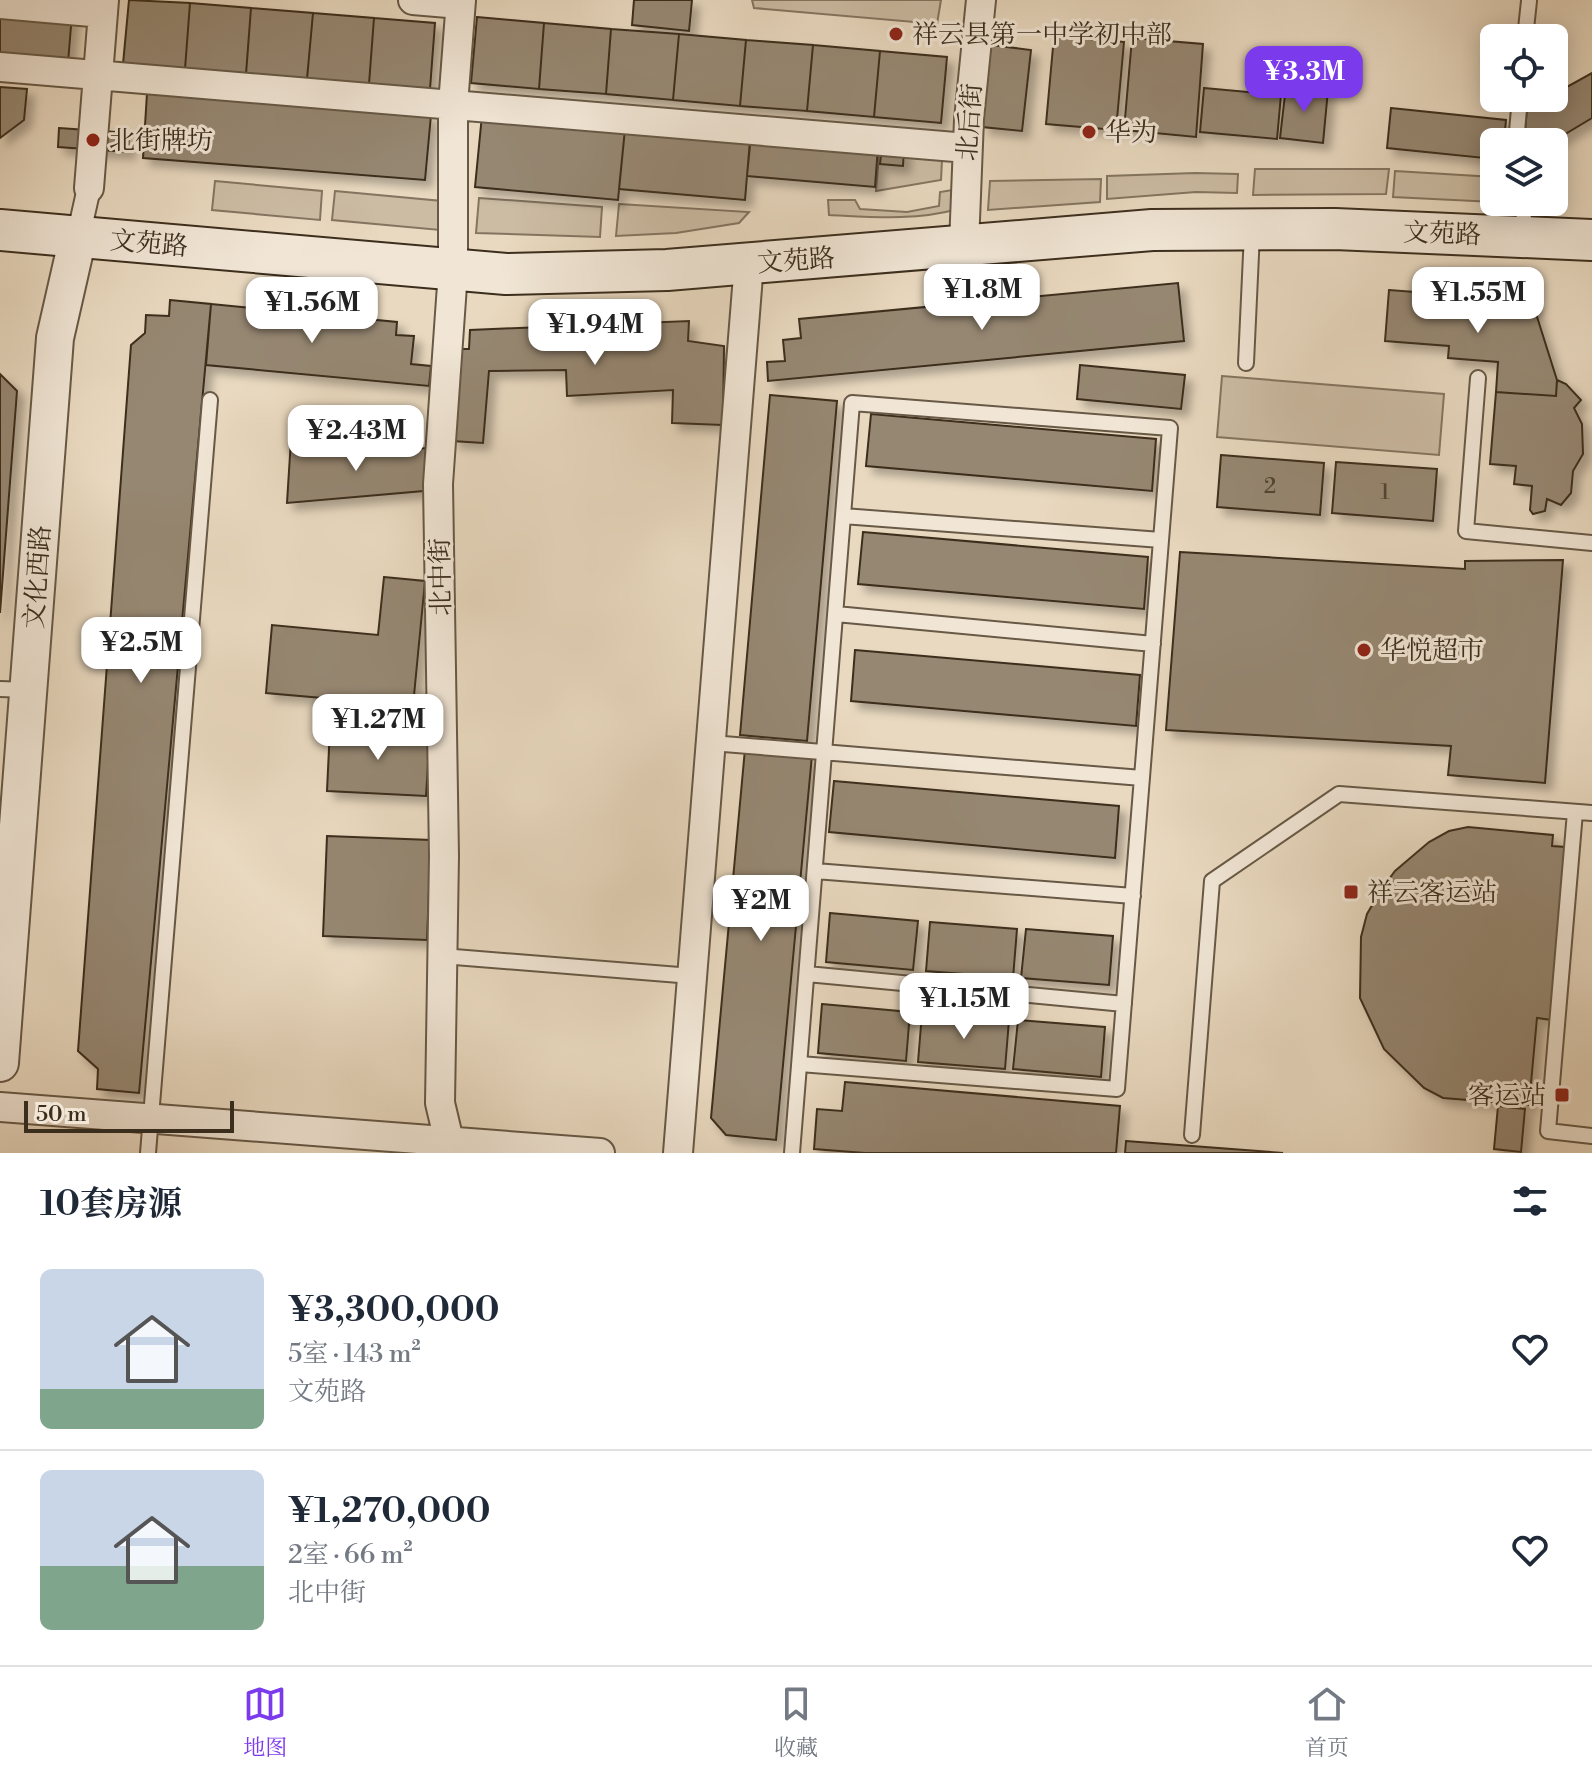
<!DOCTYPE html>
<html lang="zh">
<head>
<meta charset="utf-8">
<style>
  :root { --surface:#fff; --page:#f6f6f7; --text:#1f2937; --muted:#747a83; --line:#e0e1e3; --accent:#7c3aed }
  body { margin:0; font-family:"Libre Bodoni","Noto Serif SC",serif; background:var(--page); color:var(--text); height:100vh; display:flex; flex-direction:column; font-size:30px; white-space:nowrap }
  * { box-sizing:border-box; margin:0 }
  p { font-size:26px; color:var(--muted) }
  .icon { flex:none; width:44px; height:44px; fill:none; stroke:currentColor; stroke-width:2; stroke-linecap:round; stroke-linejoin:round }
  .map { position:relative; height:1153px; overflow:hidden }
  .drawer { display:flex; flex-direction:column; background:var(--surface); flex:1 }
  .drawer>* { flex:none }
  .controls { position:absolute; left:1480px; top:24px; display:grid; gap:16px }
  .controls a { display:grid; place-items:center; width:88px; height:88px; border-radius:12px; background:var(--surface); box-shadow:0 4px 20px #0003; font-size:40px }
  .scale { position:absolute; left:24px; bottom:20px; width:210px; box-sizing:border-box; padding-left:8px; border:4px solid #3c2e1d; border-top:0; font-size:22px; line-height:28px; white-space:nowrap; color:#3c2e1d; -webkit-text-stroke:6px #f1e6d6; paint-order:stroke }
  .price { position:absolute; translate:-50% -68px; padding:0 18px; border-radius:16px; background:#fff; color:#222; font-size:26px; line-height:52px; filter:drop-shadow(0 2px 4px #0008) }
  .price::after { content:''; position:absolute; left:50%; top:48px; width:24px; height:18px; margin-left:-12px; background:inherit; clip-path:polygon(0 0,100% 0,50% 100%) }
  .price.current { background:var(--accent); color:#fff }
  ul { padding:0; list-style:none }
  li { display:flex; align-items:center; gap:24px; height:200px; padding:0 40px }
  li+li { border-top:2px solid var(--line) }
  li span { display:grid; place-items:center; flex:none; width:224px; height:160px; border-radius:12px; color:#555 }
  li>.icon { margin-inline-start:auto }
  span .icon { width:96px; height:96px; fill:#fffc; stroke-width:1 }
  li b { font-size:34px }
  h2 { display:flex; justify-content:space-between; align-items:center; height:96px; padding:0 40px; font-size:34px }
  .tab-bar { display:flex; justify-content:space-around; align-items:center; height:112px; border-top:2px solid var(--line); background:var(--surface); font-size:22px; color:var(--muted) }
  .tab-bar a { display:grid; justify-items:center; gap:4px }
  .tab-bar .current { color:var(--accent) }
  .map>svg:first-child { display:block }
  .green { fill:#ccbca4; stroke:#847560; stroke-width:2 }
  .building { fill:#968772; stroke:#3c2e1d; stroke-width:2; filter:url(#shadow) }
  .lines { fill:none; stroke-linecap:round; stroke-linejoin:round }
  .service-casing { stroke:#675946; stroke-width:18 }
  .pedestrian-casing { stroke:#675946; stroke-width:26 }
  .minor-casing { stroke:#675946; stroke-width:32 }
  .tertiary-casing { stroke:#675946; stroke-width:40 }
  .secondary-casing { stroke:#3c2e1d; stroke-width:44 }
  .service { stroke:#f1e6d6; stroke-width:14 }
  .pedestrian { stroke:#f1e6d6; stroke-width:22 }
  .minor { stroke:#f1e6d6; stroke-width:28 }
  .tertiary { stroke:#f1e6d6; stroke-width:36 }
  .secondary { stroke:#f1e6d6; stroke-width:40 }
  .poi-dot { fill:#8f2418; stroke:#f1e6d6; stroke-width:3 }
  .labels { text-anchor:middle; stroke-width:6; stroke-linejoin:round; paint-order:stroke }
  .number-label { font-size:22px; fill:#524432 }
  .poi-label { font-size:26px; fill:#3c2e1d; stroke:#f1e6d6; text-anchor:start }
  .street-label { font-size:26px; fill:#3c2e1d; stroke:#f1e6d6 }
</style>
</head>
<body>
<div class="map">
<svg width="1592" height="1153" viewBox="0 0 1592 1153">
  <defs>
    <filter id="shadow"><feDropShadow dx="7" dy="7" stdDeviation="4" flood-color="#0004"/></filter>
  </defs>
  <rect width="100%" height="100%" fill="#e9d9c0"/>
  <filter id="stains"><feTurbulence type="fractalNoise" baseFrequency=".0025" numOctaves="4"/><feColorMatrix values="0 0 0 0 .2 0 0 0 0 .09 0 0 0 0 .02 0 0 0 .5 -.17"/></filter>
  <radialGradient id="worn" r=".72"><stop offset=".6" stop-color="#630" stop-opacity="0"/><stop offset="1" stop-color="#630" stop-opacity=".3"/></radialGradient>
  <path class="green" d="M752,0h189l-4,24 -183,-16z
    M879,155l63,5 -1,20 -65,11z
    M1255,169h134l-3,25 -133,1z
    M1395,171l99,6v25l-101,-5z
    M1195,173l43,1 -1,19 -41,-1 -89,7v-23z
    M1101,179l-1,23 -112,8 2,-29z
    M215,181l107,10 -2,29 -108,-10z
    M959,189l-1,20c-43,12 -86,8 -129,6l-1,-15h27l5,9 47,3 32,-6 1,-14z
    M335,191l107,10 -2,29 -108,-10z
    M479,198l123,9 -2,30 -124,-4z
    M619,204l130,8 -10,11 -63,10 -60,3z
    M1222,376l222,18 -5,61 -222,-18z"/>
  <path class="building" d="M129,0l61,3 -5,66 -62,-5z
    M634,0h58l-3,31 -57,-6z
    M190,3l61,5 -5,66 -61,-5z
    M0,8l72,6 -4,49 -68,-5z
    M251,8l62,5 -6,66 -61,-5z
    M313,13l61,5 -5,66 -62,-5z
    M477,17l67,6 -5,66 -68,-6z
    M374,18l61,5 -5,66 -61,-5z
    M544,23l67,6 -5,65 -67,-5z
    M611,29l68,5 -6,66 -67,-6z
    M679,34l67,6 -6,66 -67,-6z
    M1054,36l70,6 -8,88 -70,-6z
    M1132,38l71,6 -7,93 -72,-7z
    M746,40l67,5 -6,66 -67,-5z
    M813,45l67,6 -6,66 -67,-6z
    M991,45l40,5 -9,81 -40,-4z
    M880,51l67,6 -6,66 -67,-6z
    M1592,73v45l-40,24h-28l4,-44h26v-4z
    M1286,86l42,4 -5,53 -43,-5z
    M0,87l27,2 -3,31 -24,18z
    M1204,88l77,7 -4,44 -77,-7z
    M147,93l284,22 -6,65 -282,-22z
    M1391,108l115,12 -2,22h-10v17l-107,-11z
    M482,115l143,14 -7,71 -143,-13z
    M59,128l70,5 -1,19 -70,-5z
    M625,129l125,11 -5,60 -126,-11z
    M751,135l127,12 -3,40 -128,-11z
    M882,147l22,2 -1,17 -23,-2z
    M1178,283l6,58 -416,40 -1,-19 18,-1 -2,-21 18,-2 -2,-19z
    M1389,290l143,11 25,79 -1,16 -60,-4 2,-30 -50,-4 1,-12 -64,-5z
    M170,300l41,4 -72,789 -42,-4 1,-20 -20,-18 53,-706 14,-12 1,-18 23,1z
    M211,304l186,18 -1,13 18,1 -3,28 20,2 -2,20 -223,-21z
    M689,321l-1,20 36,5 -1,79 -51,-2 1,-33 -106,6 -1,-26 -77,1 -6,72 -31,-2 5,-92h12l1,-19z
    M1080,365l105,10 -4,34 -104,-10z
    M0,374l17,17 -17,222z
    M1557,380l9,4 15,16 -7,8 8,16 1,30 -10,17 -2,22 -10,12 -14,-6 -2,12 -12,3 -3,-4 2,-24 -18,-2 2,-18 -26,-2 6,-72 60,4z
    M770,395l67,6 -30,340 -67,-6z
    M871,414l285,25 -4,52 -286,-25z
    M291,439l24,1 1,14 112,-6 7,42 -148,13z
    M1221,455l103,8 -4,52 -103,-8z
    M1336,462l101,7 -4,52 -101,-8z
    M863,532l285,25 -4,52 -286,-25z
    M1180,552l285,17v-8l98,-1 -18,223 -97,-8 3,-29 -285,-16z
    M384,577l41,4 -12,125 -147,-13 6,-68 106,10z
    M855,650l285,25 -4,51 -285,-25z
    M330,728l100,5 -4,63 -99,-5z
    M745,749l67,6 -36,385 -50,-5 -15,-17z
    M834,781l285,25 -4,52 -286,-26z
    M1468,827l85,8 -1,11 14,1 -14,173 -15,-2 -8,87 -86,-7 -19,-10 -40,-39 -24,-51 1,-61 6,-23 14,-24 14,-19 34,-29 20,-11z
    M327,836l104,4 -4,100 -104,-4z
    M830,913l88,8 -5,49 -87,-8z
    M930,922l87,7 -4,49 -87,-7z
    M1026,929l87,7 -4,49 -88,-7z
    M822,1004l88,8 -4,49 -88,-8z
    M922,1013l87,7 -4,49 -87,-7z
    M1018,1020l87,7 -4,50 -88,-8z
    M845,1082l275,24 -4,47h-251l-51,-4 3,-40 25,2z
    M1498,1106l27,3 -4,43 -27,-3z
    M1126,1141l157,12h-158z"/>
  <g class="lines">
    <g class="service-casing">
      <path id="service" d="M1525,38l4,-37
        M1516,142l4,-44
        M1522,202l4,34
        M1246,363l6,-130
        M1478,378l-12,153 126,12
        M843,516l318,24
        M836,614l317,30
        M0,689l28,1
        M711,743l431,35
        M1575,812l-27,319 44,5
        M815,871l318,25
        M442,956l250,20
        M807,974l317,30
        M1192,1135l20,-254 127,-87 253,19
        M148,1153l62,-753
        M792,1153c20,-250 40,-500 60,-750l318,25 -53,661 -317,-25"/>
    </g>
    <g class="pedestrian-casing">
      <path id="pedestrian" d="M78,237l11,-49"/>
    </g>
    <g class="minor-casing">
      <path id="minor" d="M413,0l47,4
        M0,4l103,9
        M0,67l967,81
        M89,188l15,-188
        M964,245l5,-126 12,-119
        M0,1107l600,46
        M449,1153v-12l-9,-38 4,-247 -6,-372 15,-213v-166l8,-105
        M678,1153l71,-890"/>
    </g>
    <g class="tertiary-casing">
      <path id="tertiary" d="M0,1063l55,-725 23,-101"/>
    </g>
    <g class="secondary-casing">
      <path id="secondary" d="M0,230l506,44 161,-4 485,-40 183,-1 257,11"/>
    </g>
    <use href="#service" class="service"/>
    <use href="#pedestrian" class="pedestrian"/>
    <use href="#minor" class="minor"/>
    <use href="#tertiary" class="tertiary"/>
    <use href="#secondary" class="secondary"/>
  </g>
  <g class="poi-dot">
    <circle cx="896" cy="34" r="8"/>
    <circle cx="1089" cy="132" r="8"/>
    <circle cx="93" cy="140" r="8"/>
    <circle cx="1364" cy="650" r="8"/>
    <rect x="1343" y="884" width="16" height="16" rx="4"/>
    <rect x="1554" y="1087" width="16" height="16" rx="4"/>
  </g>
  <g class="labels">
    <g class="number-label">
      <text x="1270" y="493">2</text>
      <text x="1385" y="499">1</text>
    </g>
    <g class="poi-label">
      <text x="912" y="43">祥云县第一中学初中部</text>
      <text x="1105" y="141">华为</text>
      <text x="109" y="149">北街牌坊</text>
      <text x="1380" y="659">华悦超市</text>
      <text x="1367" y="901">祥云客运站</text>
      <text x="1546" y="1104" text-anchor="end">客运站</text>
    </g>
    <g class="street-label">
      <text transform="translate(969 122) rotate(-86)" y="9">北后街</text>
      <text transform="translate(1442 233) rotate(2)" y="9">文苑路</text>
      <text transform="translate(149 243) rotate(5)" y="9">文苑路</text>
      <text transform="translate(796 260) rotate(-4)" y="9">文苑路</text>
      <text transform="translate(37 577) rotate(-86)" y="9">文化西路</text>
      <text transform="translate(440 577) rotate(-91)" y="9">北中街</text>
    </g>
  </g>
  <rect width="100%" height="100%" filter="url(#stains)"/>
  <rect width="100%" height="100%" fill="url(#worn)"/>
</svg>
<div class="controls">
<a><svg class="icon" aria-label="locate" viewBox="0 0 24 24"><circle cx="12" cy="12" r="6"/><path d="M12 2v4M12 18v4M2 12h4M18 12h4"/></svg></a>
<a><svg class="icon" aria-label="layers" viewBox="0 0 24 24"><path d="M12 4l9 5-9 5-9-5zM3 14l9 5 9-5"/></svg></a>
</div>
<div class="scale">50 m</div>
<b class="price current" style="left:1304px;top:114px">¥3.3M</b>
<b class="price" style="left:982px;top:332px">¥1.8M</b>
<b class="price" style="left:1478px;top:335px">¥1.55M</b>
<b class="price" style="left:312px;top:345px">¥1.56M</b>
<b class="price" style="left:595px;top:367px">¥1.94M</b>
<b class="price" style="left:356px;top:473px">¥2.43M</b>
<b class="price" style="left:141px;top:685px">¥2.5M</b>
<b class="price" style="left:378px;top:762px">¥1.27M</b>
<b class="price" style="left:761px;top:943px">¥2M</b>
<b class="price" style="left:964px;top:1041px">¥1.15M</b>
</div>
<section class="drawer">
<h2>10套房源<svg class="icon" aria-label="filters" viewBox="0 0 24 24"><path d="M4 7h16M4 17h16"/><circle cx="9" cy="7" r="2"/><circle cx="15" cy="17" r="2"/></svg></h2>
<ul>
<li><span style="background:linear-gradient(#c9d6e8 75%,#7fa58c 0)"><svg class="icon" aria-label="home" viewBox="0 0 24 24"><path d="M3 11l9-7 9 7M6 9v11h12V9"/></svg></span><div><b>¥3,300,000</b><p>5室 · 143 m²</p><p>文苑路</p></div><svg class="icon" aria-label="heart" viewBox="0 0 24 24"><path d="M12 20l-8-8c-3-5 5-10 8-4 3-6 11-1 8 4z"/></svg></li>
<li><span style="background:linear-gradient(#c9d6e8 60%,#7fa58c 0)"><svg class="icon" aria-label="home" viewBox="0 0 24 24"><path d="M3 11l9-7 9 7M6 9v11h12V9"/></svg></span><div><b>¥1,270,000</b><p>2室 · 66 m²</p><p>北中街</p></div><svg class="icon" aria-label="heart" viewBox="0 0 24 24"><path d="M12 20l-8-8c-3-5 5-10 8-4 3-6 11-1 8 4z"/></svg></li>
</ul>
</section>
<nav class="tab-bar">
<a class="current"><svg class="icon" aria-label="map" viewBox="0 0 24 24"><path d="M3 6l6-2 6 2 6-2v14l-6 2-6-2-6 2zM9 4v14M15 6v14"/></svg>地图</a>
<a><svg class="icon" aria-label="saved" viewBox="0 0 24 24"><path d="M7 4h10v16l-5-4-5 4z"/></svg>收藏</a>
<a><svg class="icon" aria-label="home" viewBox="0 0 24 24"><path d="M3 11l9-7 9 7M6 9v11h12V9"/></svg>首页</a>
</nav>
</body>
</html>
